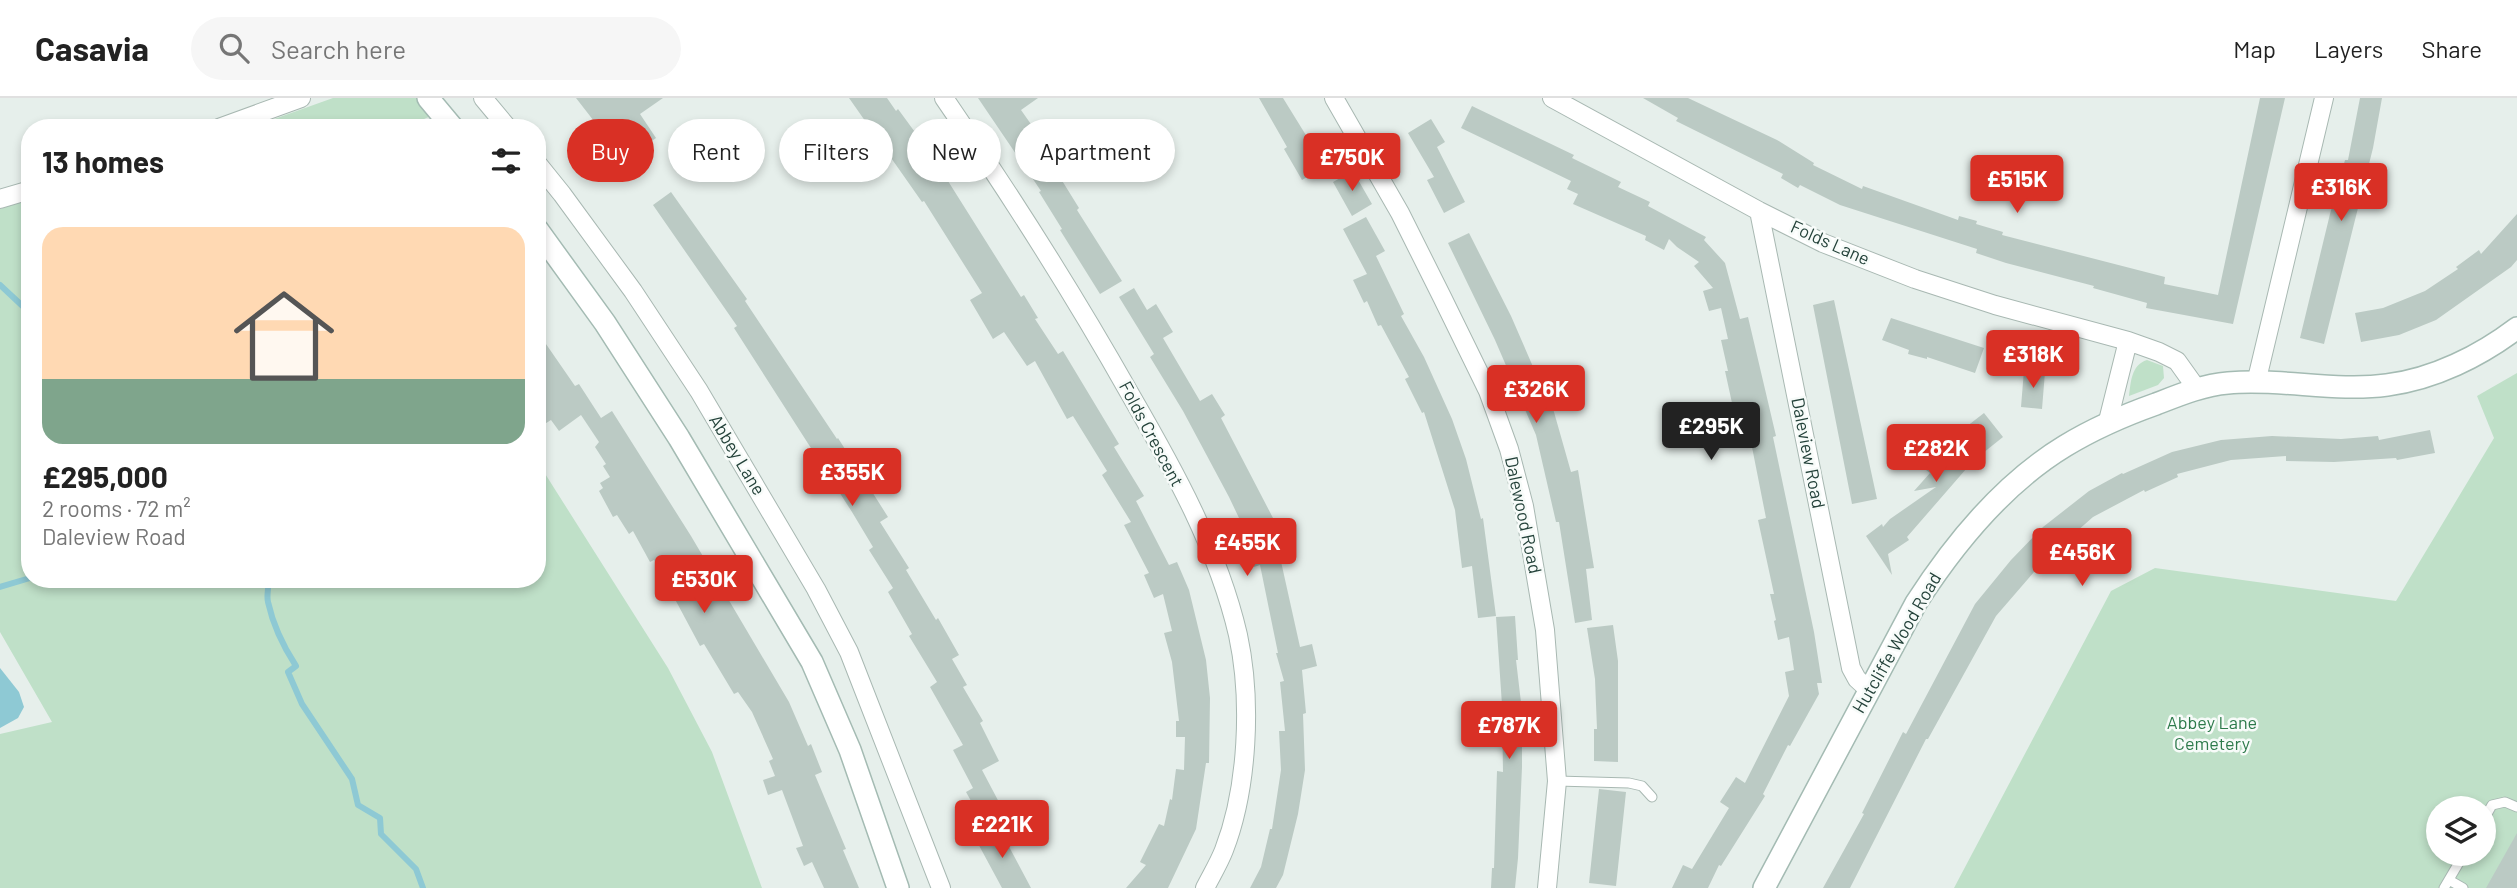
<!DOCTYPE html>
<html lang="en">
<head>
<meta charset="utf-8">
<style>
  :root { --surface:#fff; --page:#f6f6f6; --text:#222; --muted:#767676; --line:#e0e0e0; --accent:#d93025 }
  body { margin:0; font-family:Barlow,sans-serif; background:var(--page); color:var(--text); height:100vh; display:flex; flex-direction:column; font-size:26px; white-space:nowrap }
  * { box-sizing:border-box; margin:0 }
  p { font-size:23px; color:var(--muted) }
  .icon { flex:none; width:38px; height:38px; fill:none; stroke:currentColor; stroke-width:2; stroke-linecap:round; stroke-linejoin:round }
  .map { position:relative; flex:1; overflow:hidden }
  .drawer { position:absolute; left:21px; top:21px; width:525px; height:469px; display:flex; flex-direction:column; background:var(--surface); border-radius:28px; box-shadow:0 4px 10px #0003 }
  .drawer>* { flex:none }
  .banner { position:absolute; left:567px; top:21px; width:665px; height:63px; display:flex; gap:14px }
  .fabs { position:absolute; left:2426px; top:698px; display:grid; gap:14px }
  .fabs a { display:grid; place-items:center; width:70px; height:70px; border-radius:50%; background:var(--surface); box-shadow:0 4px 10px #0003; font-size:35px }
  .price { position:absolute; translate:-50% -60px; padding:0 16px; border-radius:7px; background:var(--accent); color:#fff; font-size:23px; line-height:46px; filter:drop-shadow(0 2px 4px #0008) }
  .price::after { content:''; position:absolute; left:50%; top:42px; width:21px; height:16px; margin-left:-10px; background:inherit; clip-path:polygon(0 0,100% 0,50% 100%) }
  .price.active { background:#222; color:#fff }
  ul { padding:0; list-style:none }
  li { display:grid; align-content:center; gap:14px; height:371px; padding:0 21px }
  li+li { border-top:2px solid var(--line) }
  li span { display:grid; place-items:center; height:217px; border-radius:21px; color:#555 }
  li>.icon { margin-inline-start:auto }
  span .icon { width:126px; height:126px; fill:#fffc; stroke-width:1 }
  li b { font-size:30px }
  h2 { display:flex; justify-content:space-between; align-items:center; height:84px; padding:0 21px; font-size:30px }
  .tag { padding:0 24px; border-radius:32px; background:var(--surface); box-shadow:0 4px 10px #0003; font-size:24px; line-height:63px }
  .tag.active { background:var(--accent); color:#fff }
  header { display:flex; align-items:center; gap:42px; box-sizing:border-box; height:98px; padding:0 35px; background:var(--surface); border-bottom:2px solid var(--line) }
  header strong { font-size:33px }
  nav { display:flex; gap:38px; margin-inline-start:auto; font-size:24px }
  .search { width:490px; height:63px; background:var(--page); display:flex; align-items:center; gap:18px; box-sizing:border-box; padding:0 24px; border-radius:38px; color:var(--muted); font-size:26px }
  .map>svg:first-child { display:block }
  .green { fill:#bfe0c8; fill-rule:evenodd }
  .water { fill:#8ec9d4 }
  .lines { fill:none; stroke-linecap:round; stroke-linejoin:round }
  .stream { stroke:#8ec9d4; stroke-width:6 }
  .building { fill:#bbcac4 }
  .lane-casing { stroke:#a8b8b2; stroke-width:11 }
  .street-casing { stroke:#a8b8b2; stroke-width:20 }
  .secondary-casing { stroke:#a4bbb3; stroke-width:24 }
  .lane { stroke:#fff; stroke-width:9 }
  .street { stroke:#fff; stroke-width:18 }
  .secondary { stroke:#fff; stroke-width:21 }
  .labels { text-anchor:middle; stroke-width:5; stroke-linejoin:round; paint-order:stroke }
  .street-label { font-size:18px; fill:#24423a; stroke:#f7fbf9 }
  .park-label { font-size:18px; fill:#2d7a4b; stroke:#f7fbf9 }
</style>
</head>
<body>
<header>
<strong>Casavia</strong>
<div class="search"><svg class="icon" aria-label="search" viewBox="0 0 24 24"><circle cx="10" cy="10" r="6"/><path d="M15 15l6 6"/></svg>Search here</div>
<nav><a>Map</a><a>Layers</a><a>Share</a></nav>
</header>
<div class="map">
<svg width="2517" height="790" viewBox="0 0 2517 790">
  <rect width="100%" height="100%" fill="#e6efeb"/>
  <path class="green" d="M333,0h102l10,12 -42,18h-154z
    M30,101v380h507v-118l131,207 44,84 50,136h-762v-154l52,-12 -52,-90v-423z
    M2147,262l16,6 1,12 -6,7 -29,11c2,-14 2,-31 18,-36z
    M2517,275v515h-563l157,-297 44,-23 241,33 98,-163 -17,-42zM2438,710h45v46h-45z"/>
  <path class="water" d="M0,570l19,24 5,15 -6,11 -18,10z"/>
  <g class="lines">
    <path class="stream" d="M0,187l30,28
      M267,481c3,8 -1,15 1,23 5,23 15,44 28,64l-8,6 14,32 50,75 6,26 22,13 1,16 35,35 7,19
      M0,489l30,-9"/>
  </g>
  <path class="building" d="M576,0h87l-23,16 16,24 -36,25 -25,-36 2,-2z
    M849,0h38l9,13 2,-2 33,45 90,143 3,-2 14,23 -3,1 23,35 5,-3 56,93 -5,3 30,49 -8,5 33,64 8,-3 12,28 17,70 4,38 -1,65h-3l-10,66 -28,59h-42l20,-23 -6,-3 19,-38 5,2 6,-27 2,1 4,-31 8,1 1,-33h-9v-16h3l-7,-59 -8,-29 8,-2 -9,-37 -9,4 -10,-23 5,-2 -25,-48 7,-3 -29,-47 5,-4 -34,-55 -6,3 -32,-58 -8,5 -23,-34 -11,7 -23,-39 12,-7 -58,-92 -2,1z
    M978,0h60l-17,12 24,34 6,-4 12,19 -10,7 26,42 -2,2 45,71 -22,13 -40,-64 2,-1 -23,-37 2,-1z
    M1259,0h24l42,68 -23,14 -18,-31 3,-2z
    M1643,0h45l89,42 37,23 -1,2 49,24 1,-3 95,34 1,-4 18,5 -1,3 27,8 -1,3 163,42 -1,7 54,11 42,-197h25l-52,226 -87,-16 1,-5 -54,-15 1,-2 -88,-23 -30,-10 1,-4 -137,-44 -40,-20 -2,3 -17,-10 2,-4 -107,-53 2,-3z
    M2360,0h22l-9,50 -49,196 -24,-6 30,-124 15,-54h3z
    M1472,8l102,49 -2,3 49,24 -3,5 32,15 -2,4 58,31 -2,3 21,23 15,56 8,-2 28,119 -3,1 41,195 8,51h-5l2,11 -29,52 -2,-1 -25,49 2,2 -44,70 -2,-1 -11,23h-36l11,-23 9,4 37,-61 -9,-6 16,-25 9,6 44,-87 -4,-24 9,-2 -5,-33 -11,3 -4,-19 2,-1 -6,-26h4l-16,-74 8,-2 -15,-76 -10,2 -16,-73h3l-7,-31 7,-1 -7,-31 -12,3 -6,-20 10,-3 -19,-22 5,-4 -22,-15 -8,-8 -5,11 -19,-10 1,-4 -73,-32 5,-10 -11,-5 4,-8 -110,-53z
    M1431,21l14,23 -8,5 28,55 -21,11 -17,-33 7,-3 -26,-44z
    M1353,73l19,33 -20,12 -19,-34z
    M671,94l76,107 -2,2 92,138 1,-1 50,79 -8,5 29,46 -3,2 30,50 2,-2 21,37 -7,4 15,26 -4,2 20,34 -3,2 19,38 -17,9 19,36 -21,11 -14,-25 7,-4 -20,-38 10,-5 -33,-58 7,-5 -28,-46 3,-2 -24,-42 5,-4 -24,-38 4,-3 -21,-35 -118,-184 3,-2 -84,-121z
    M2517,116v46l-6,7 -75,53 -37,15 -38,7 -6,-29 28,-5 42,-17 33,-22 -2,-2 23,-17 2,4z
    M1366,119l19,34 -9,5 28,58 -3,2 23,41 28,62 14,40 15,60 2,-1 13,98 -18,2 -6,-52 -10,2 -7,-58 -31,-98 -2,1 -17,-34 4,-2 -28,-52 -3,1 -11,-25 -3,2 -11,-23 14,-6 -24,-45z
    M1469,135l42,83 39,90 2,-1 19,67 7,-2 16,98 -8,1 6,51 -17,3 -16,-101h-3l-20,-87 -41,-95 -47,-97z
    M1134,190l13,22 9,-6 17,28 -10,6 37,63 12,-7 13,21 -4,3 52,100 -2,1 13,37 -4,1 20,90 12,-3 5,22 -15,4 4,43 -3,1 2,56 -7,44 -15,61 -7,13h-26l11,-21 9,-38h2l9,-59 -2,-39h6l-5,-49 4,-1 -8,-28h2l-18,-88 -6,2 -10,-27 5,-1 -20,-42 -46,-86 -33,-54 4,-3 -35,-57z
    M1834,202l43,199 -25,5 -39,-199z
    M1891,220l93,30 -9,25 -48,-16v2l-19,-5 1,-4 -27,-10z
    M537,233l38,55 4,-2 22,34 11,-7 79,125 98,166 19,44 3,-2 11,28 -7,3 31,74 -3,1 16,38h-35l-12,-26 -8,4 -8,-18 7,-2 -21,-56 -14,5 -5,-15 12,-4 -6,-15 4,-2 -21,-47 -14,-20 -4,2 -30,-50 -4,2 -46,-86 -4,2 -17,-31 -4,3 -12,-19 -4,2 -14,-26 4,-3 -3,-5 10,-6 -7,-11 3,-2 -11,-17 4,-5 -18,-27 -22,16 -8,-11 -8,5 -6,-8z
    M2024,272l21,2 -3,37 -21,-2z
    M1984,315l19,24 -30,24 -66,76 2,3 -21,14 4,21 -26,-39 16,-12 1,3 7,-8 46,-32 -22,4 16,-18 -4,-3 21,-23 -3,-3z
    M2430,332l5,23 -38,7 -1,-2 -62,4 -48,-1v-5l-55,4 -54,14 1,3 -33,15 -1,-2 -51,27 -25,22 -3,-3 -69,80 -68,123h-2l-76,149h-27l41,-74 -2,-1 41,-81 3,2 69,-130 36,-44 32,-33 46,-36 33,-18 1,1 49,-22 49,-12 51,-4 69,3 37,-3 1,4z
    M1515,518l3,44h-2l6,51v56l-4,91 -3,30h-24l1,-20h2l3,-97 6,1 -1,-67 -6,-88z
    M1613,527l5,36v101l-24,-1v-32h3l-2,-50 -8,-51z
    M1599,691l27,3 -10,94 -27,-3z
    M998,728l33,62h-29l-27,-50z
    M2517,735v55h-31z"/>
  <g class="lines">
    <g class="lane-casing">
      <path id="lane" d="M1557,683l72,2 13,3 10,11
        M2483,723l9,-16 13,-3 12,5
        M2449,782l14,8
        M2444,790l20,-34"/>
    </g>
    <g class="street-casing">
      <path id="street" d="M483,0l25,30
        M944,0c66,96 129,195 186,296 44,76 88,155 108,241 14,65 10,153 -14,215 -5,13 -13,26 -19,38
        M1334,0l66,115 42,84 46,94 21,58 15,57 21,124 12,151 -10,107
        M1552,0l207,113 64,32 92,36 80,26 133,36 31,11 18,9 20,28
        M219,30l82,-30
        M537,65l25,31 71,97 66,100 117,198 33,63 92,236
        M0,101l30,-9
        M1759,113l92,457 6,11 12,11
        M2256,285l68,-285
        M2107,327l21,-84"/>
    </g>
    <g class="secondary-casing">
      <path id="secondary" d="M428,0l25,30
        M537,131l68,94 74,115 133,224 38,88 48,138
        M1764,790l152,-285c38,-59 88,-120 149,-157 28,-17 60,-31 91,-42 23,-9 47,-19 72,-21 52,-5 107,9 159,2 47,-6 93,-29 130,-57"/>
    </g>
    <use href="#lane" class="lane"/>
    <use href="#street" class="street"/>
    <use href="#secondary" class="secondary"/>
  </g>
  <g class="labels">
    <g class="street-label">
      <text transform="translate(1830 145) rotate(24)" y="6">Folds Lane</text>
      <text transform="translate(1151 336) rotate(62)" y="6">Folds Crescent</text>
      <text transform="translate(1808 355) rotate(79)" y="6">Daleview Road</text>
      <text transform="translate(737 357) rotate(59)" y="6">Abbey Lane</text>
      <text transform="translate(1523 417) rotate(78)" y="6">Dalewood Road</text>
      <text transform="translate(1897 545) rotate(-60)" y="6">Hutcliffe Wood Road</text>
    </g>
    <g class="park-label">
      <text x="2212" y="631">Abbey Lane<tspan x="2212" dy="21">Cemetery</tspan></text>
    </g>
  </g>
</svg>
<div class="fabs">
<a><svg class="icon" aria-label="layers" viewBox="0 0 24 24"><path d="M12 4l9 5-9 5-9-5zM3 14l9 5 9-5"/></svg></a>
</div>
<b class="price" style="left:1352px;top:95px">£750K</b>
<b class="price" style="left:2017px;top:117px">£515K</b>
<b class="price" style="left:2341px;top:125px">£316K</b>
<b class="price" style="left:2033px;top:292px">£318K</b>
<b class="price" style="left:1536px;top:327px">£326K</b>
<b class="price active" style="left:1711px;top:364px">£295K</b>
<b class="price" style="left:1936px;top:386px">£282K</b>
<b class="price" style="left:852px;top:410px">£355K</b>
<b class="price" style="left:1247px;top:480px">£455K</b>
<b class="price" style="left:2082px;top:490px">£456K</b>
<b class="price" style="left:704px;top:517px">£530K</b>
<b class="price" style="left:1509px;top:663px">£787K</b>
<b class="price" style="left:1002px;top:762px">£221K</b>
<div class="banner">
<a class="tag active">Buy</a>
<a class="tag">Rent</a>
<a class="tag">Filters</a>
<a class="tag">New</a>
<a class="tag">Apartment</a>
</div>
<section class="drawer">
<h2>13 homes<svg class="icon" aria-label="filters" viewBox="0 0 24 24"><path d="M4 7h16M4 17h16"/><circle cx="9" cy="7" r="2"/><circle cx="15" cy="17" r="2"/></svg></h2>
<ul>
<li><span style="background:linear-gradient(#ffd9b3 70%,#7fa58c 0)"><svg class="icon" aria-label="home" viewBox="0 0 24 24"><path d="M3 11l9-7 9 7M6 9v11h12V9"/></svg></span><div><b>£295,000</b><p>2 rooms · 72 m²</p><p>Daleview Road</p></div></li>
</ul>
</section>
</div>
</body>
</html>
